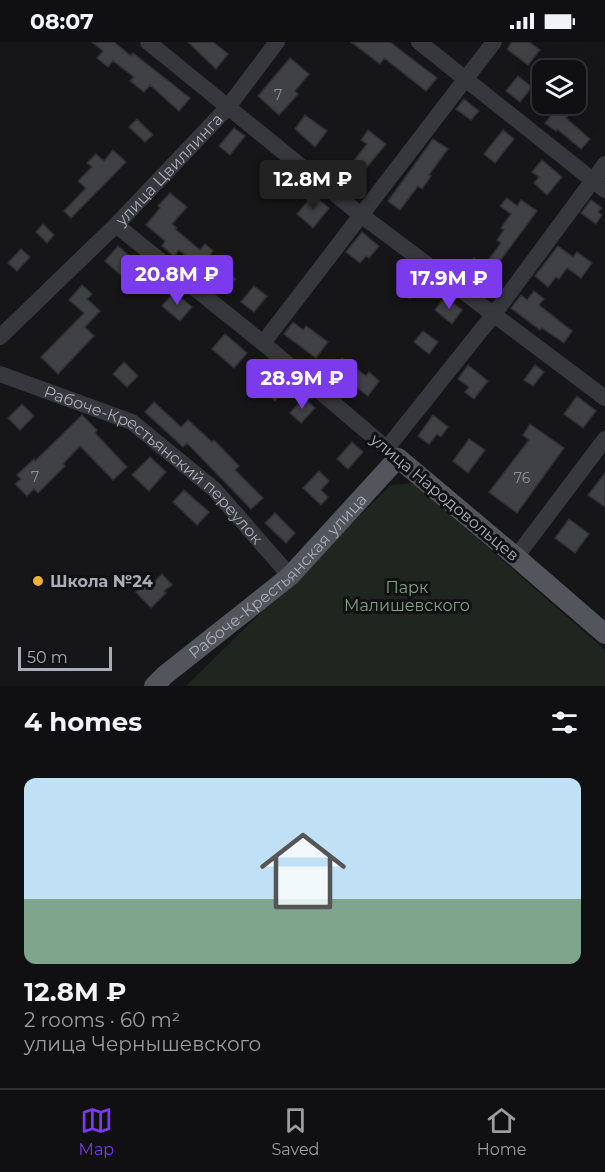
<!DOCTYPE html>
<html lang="en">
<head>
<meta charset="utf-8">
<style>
  :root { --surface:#101012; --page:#19191b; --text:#f1f3f6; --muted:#9c9d9f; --line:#303032; --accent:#7c3aed }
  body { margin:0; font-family:Montserrat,sans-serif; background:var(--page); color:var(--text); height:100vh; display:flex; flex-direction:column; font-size:22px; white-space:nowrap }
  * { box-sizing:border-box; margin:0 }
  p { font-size:20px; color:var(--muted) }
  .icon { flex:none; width:33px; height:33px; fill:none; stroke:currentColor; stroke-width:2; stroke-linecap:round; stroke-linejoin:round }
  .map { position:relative; height:644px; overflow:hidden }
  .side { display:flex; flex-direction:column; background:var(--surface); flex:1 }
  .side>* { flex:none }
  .controls { position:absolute; left:532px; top:18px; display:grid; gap:12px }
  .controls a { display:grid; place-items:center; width:54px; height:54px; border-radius:12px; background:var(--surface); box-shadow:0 6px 24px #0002,0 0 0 2px var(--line); font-size:30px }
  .scale { position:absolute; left:18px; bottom:15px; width:94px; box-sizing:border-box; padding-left:6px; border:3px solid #a8adb8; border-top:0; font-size:16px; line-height:21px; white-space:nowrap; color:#a8adb8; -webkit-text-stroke:4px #111113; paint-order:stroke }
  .price { position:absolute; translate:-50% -51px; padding:0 14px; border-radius:6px; background:var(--accent); color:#fff; font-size:20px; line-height:39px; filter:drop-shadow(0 2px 3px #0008) }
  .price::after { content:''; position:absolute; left:50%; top:36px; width:18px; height:14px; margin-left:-9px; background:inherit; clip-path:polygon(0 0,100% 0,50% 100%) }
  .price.current { background:#222; color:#fff }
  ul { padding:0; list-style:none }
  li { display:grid; align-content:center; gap:12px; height:318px; padding:0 24px }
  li+li { border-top:2px solid var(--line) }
  li span { display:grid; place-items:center; height:186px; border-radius:12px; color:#555 }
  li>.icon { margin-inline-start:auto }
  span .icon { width:108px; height:108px; fill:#fffc; stroke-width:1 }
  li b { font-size:26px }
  h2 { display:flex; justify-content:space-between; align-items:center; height:72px; padding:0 24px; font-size:26px }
  .status { display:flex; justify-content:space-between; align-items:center; height:42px; padding:0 30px; background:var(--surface); direction:ltr }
  .status svg { height:16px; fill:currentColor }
  .menu { display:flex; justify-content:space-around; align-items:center; height:84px; border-top:2px solid var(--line); background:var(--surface); font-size:16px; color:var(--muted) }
  .menu a { display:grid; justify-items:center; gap:3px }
  .menu .current { color:var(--accent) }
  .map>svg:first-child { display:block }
  .green { fill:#1e261f }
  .building { fill:#404145; stroke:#303034; stroke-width:1.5 }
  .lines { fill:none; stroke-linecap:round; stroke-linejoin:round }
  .minor { stroke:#37383d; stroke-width:16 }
  .major { stroke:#53555c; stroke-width:20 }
  .poi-dot { fill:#f2b134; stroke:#111113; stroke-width:2 }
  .labels { text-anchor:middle; stroke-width:6; stroke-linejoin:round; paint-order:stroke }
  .number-label { font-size:14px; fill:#8e929b }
  .street-label { font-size:16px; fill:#a8adb8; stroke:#111113 }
  .poi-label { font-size:16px; font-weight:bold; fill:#a8adb8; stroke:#111113; text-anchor:start }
  .park-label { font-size:16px; fill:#7fa381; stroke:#111113 }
</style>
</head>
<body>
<div class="status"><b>08:07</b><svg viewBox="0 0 49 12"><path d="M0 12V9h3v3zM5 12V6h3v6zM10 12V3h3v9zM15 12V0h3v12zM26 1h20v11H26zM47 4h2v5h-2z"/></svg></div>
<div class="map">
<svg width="605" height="644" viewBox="0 0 605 644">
  <rect width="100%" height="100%" fill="#161618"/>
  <path class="green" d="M414,441l191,167v36h-419l205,-201z"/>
  <path class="building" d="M92,0h22l17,14 2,-3 57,45 -11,13 -29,-26 -6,7 -14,-11 4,-4 -21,-16 -5,6 -11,-9 6,-7z
    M188,0h25l15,12 -12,15z
    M351,0h39l47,36 -11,13 -42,-33 -4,6z
    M512,0h17l11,8 -12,15 -21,-16z
    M290,16l19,16 -14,17 3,3 -19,21 -21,-19z
    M518,34l14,11 -12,15 -14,-11z
    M464,57l15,12 -8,9 -15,-11z
    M560,62l10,8 -4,6 24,21 -9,10 -24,-20 -1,2 -11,-8z
    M305,73l22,16 -12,16 -20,-18z
    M137,77l16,16 -8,7 -16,-15z
    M234,86l11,8 -15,19 -11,-9z
    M368,88l18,14 -30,36 -11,-8 22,-28 -6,-4z
    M503,88l11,9 -19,24 -11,-9z
    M433,97l15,10 -19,26 2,1 -9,13 -4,-3 -18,24 -12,-9z
    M113,108l13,12 -55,56 -7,-7 22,-23 -8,-7 14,-14 -5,-4 9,-9 8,7z
    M542,118l20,17 -15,18 -13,-12 5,-6 -7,-5z
    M277,126l12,10 -17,19 -12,-10z
    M170,151l17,14 -15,17 5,4 -2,1 25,21 5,-6 8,7 -4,6 27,22 -9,10 -48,-39 -5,6 -12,-10 3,-5 -19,-16 14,-17 -2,-2z
    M313,153l16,13 -16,20 -16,-14z
    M507,156l10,8 4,-6 16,11 -52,70 -18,-14 7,-9 10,8 17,-23 -4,-3 7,-10 -3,-2 10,-14 -11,-8z
    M591,158l11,8 -4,4 4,3 -6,9 -15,-11z
    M43,182l11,11 -7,8 -11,-11z
    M362,190l17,14 -10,12 -3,-2 -6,7 -14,-11z
    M118,204l21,18 -14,15 -20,-18z
    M558,204l15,11 4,-5 15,11 -11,15 -14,-10 -8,11 -3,-2 -8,10 -13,-11z
    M21,207l9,8 -13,14 -9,-8z
    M415,229l10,8 -15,20 -10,-8z
    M82,243l10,9 -5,5 13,12 -15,16 9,9 -36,38 -17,-17 43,-44 -15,-13z
    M254,244l13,10 -13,16 -13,-10z
    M534,249l10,8 -5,6 33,26 -8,12 -22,-15 -2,2 -29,-22 10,-13 6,5z
    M174,250l18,15 -12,14 -18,-15z
    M445,255l17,13 -10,14 -17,-14z
    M293,280l10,8 3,-4 22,16 -12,16 -32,-24z
    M423,289l15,11 -9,12 -15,-12z
    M225,292l22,19 -13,15 -22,-19z
    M342,316l24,18 3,-4 10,9 -11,15 -35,-26z
    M124,320l14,14 -11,11 -14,-13z
    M468,323l20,16 -14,18 -9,-7 4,-5 -11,-8z
    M535,323l9,7 -11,14 -9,-6z
    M272,332l15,13 -12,14 -15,-14z
    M577,354l19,15 -13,17 -19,-14z
    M304,356l11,10 -14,15 -11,-10z
    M154,360l27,25 7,-7 24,22 2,-2 25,26 -4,4 28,28 -12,11 -64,-66 -4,4 -38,-35z
    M22,362l12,12 -14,14 -12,-12z
    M82,373l15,15 -2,3 32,34 -14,13 -33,-34 -17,18 2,2 -27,27 -4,-4 -7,7 -12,-12 6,-5 -4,-4 17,-16 1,2z
    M433,373l15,12 -7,10 -4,-3 -8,10 -11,-8z
    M530,382l34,24 -47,65 -28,-21 40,-52 -6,-5z
    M469,397l16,11 -17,23 -15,-12z
    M352,400l11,10 -15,17 -11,-10z
    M150,415l16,15 -17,19 -17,-16z
    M319,429l10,10 -8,9 7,7 -7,8 -18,-17z
    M605,431v34l-17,-12z
    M184,448l25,22 -12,13 -24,-23z
    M275,471l20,20 -9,10 -21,-20z
    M569,477l20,15 -14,19 -20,-15z
    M162,532l10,11 -8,6 2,2 -15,15 -15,-16 16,-14 3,3z"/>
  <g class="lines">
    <g class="minor">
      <path d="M148,0l213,173 244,183"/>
      <path d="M419,0l186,148"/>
      <path d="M116,183l147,118 135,115"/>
      <path id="s1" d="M0,295l116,-112 112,-118 49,-65"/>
      <path d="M263,301l231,-301"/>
      <path id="s2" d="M0,332l132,48 83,68 75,86"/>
      <path d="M387,406l107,-134 111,-150"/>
      <path d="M516,515l89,-118"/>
    </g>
    <path class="major" id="s3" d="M154,644l11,-11 125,-99 108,-118 118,99 89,77"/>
  </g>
  <circle class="poi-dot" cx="38" cy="539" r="6"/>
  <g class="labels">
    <g class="number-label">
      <text x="278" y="58">7</text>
      <text x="35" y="440">7</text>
      <text x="522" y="441">76</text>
    </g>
    <g class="street-label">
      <text dy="6" stroke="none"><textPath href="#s1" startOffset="238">улица Цвиллинга</textPath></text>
      <text dy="6" stroke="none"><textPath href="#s2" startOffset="182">Рабоче-Крестьянский переулок</textPath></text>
      <text transform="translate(445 455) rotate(40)" y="6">улица Народовольцев</text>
      <text dy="6" stroke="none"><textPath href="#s3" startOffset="166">Рабоче-Крестьянская улица</textPath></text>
    </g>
    <g class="poi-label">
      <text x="50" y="545">Школа №24</text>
    </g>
    <g class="park-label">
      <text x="407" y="551">Парк<tspan x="407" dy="18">Малишевского</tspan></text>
    </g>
  </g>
</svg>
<div class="controls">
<a><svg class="icon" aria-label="layers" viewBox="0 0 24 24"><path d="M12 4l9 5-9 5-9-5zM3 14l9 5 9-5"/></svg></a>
</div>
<div class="scale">50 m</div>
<b class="price current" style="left:313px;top:169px">12.8M ₽</b>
<b class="price" style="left:177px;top:264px">20.8M ₽</b>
<b class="price" style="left:449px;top:268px">17.9M ₽</b>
<b class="price" style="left:302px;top:368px">28.9M ₽</b>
</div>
<section class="side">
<h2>4 homes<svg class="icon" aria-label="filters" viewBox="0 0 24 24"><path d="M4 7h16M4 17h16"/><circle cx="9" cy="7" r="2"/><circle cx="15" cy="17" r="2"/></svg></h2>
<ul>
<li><span style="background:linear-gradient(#bfe0f5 65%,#7fa58c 0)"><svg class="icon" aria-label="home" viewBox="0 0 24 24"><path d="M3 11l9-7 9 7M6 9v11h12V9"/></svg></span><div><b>12.8M ₽</b><p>2 rooms · 60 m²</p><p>улица Чернышевского</p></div></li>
</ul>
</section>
<nav class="menu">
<a class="current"><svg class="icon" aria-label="map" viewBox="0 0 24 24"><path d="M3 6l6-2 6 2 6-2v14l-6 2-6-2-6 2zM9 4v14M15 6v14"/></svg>Map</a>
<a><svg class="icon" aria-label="saved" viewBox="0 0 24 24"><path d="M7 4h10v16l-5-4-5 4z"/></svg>Saved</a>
<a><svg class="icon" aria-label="home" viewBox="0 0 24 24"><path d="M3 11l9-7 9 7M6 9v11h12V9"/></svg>Home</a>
</nav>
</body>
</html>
